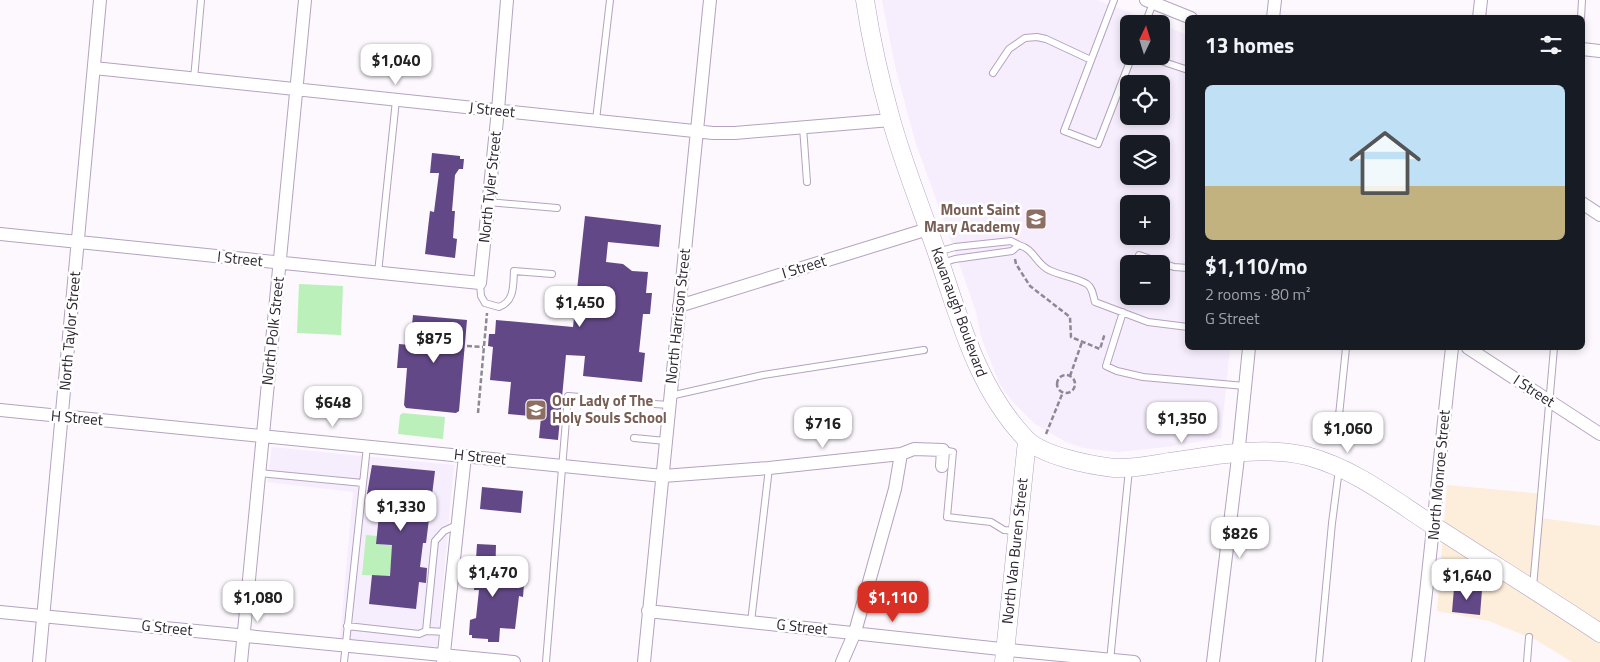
<!DOCTYPE html>
<html lang="en">
<head>
<meta charset="utf-8">
<style>
  :root { --surface:#171b24; --page:#242831; --text:#f1f3f6; --muted:#9ea1a6; --accent:#d93025 }
  body { margin:0; font-family:"Titillium Web",sans-serif; background:var(--page); color:var(--text); height:100vh; display:flex; flex-direction:column; font-size:19px; white-space:nowrap }
  * { box-sizing:border-box; margin:0 }
  p { font-size:16px; color:var(--muted) }
  .icon { flex:none; width:28px; height:28px; fill:none; stroke:currentColor; stroke-width:2; stroke-linecap:round; stroke-linejoin:round }
  .map { position:relative; flex:1; overflow:hidden }
  .sheet { position:absolute; left:1185px; top:15px; width:400px; height:335px; display:flex; flex-direction:column; background:var(--surface); border-radius:8px; box-shadow:0 2px 8px #0003 }
  .sheet>* { flex:none }
  .needle { width:32px; rotate:4deg }
  .buttons { position:absolute; left:1120px; top:15px; display:grid; gap:10px }
  .buttons a { display:grid; place-items:center; width:50px; height:50px; border-radius:8px; background:var(--surface); box-shadow:0 2px 8px #0003; font-size:25px }
  .price { position:absolute; translate:-50% -42px; padding:0 11px; border-radius:10px; background:#fff; color:#222; font-size:16px; line-height:32px; filter:drop-shadow(0 1px 2px #0008) }
  .price::after { content:''; position:absolute; left:50%; top:30px; width:15px; height:11px; margin-left:-8px; background:inherit; clip-path:polygon(0 0,100% 0,50% 100%) }
  .price.on { background:var(--accent); color:#fff }
  ul { padding:0; list-style:none }
  li { display:grid; align-content:center; gap:10px; height:265px; padding:0 20px }
  li span { display:grid; place-items:center; height:155px; border-radius:8px; color:#555 }
  li>.icon { margin-inline-start:auto }
  span .icon { width:90px; height:90px; fill:#fffc; stroke-width:1 }
  li b { font-size:21px }
  h2 { display:flex; justify-content:space-between; align-items:center; height:60px; padding:0 20px; font-size:21px }
  .map>svg:first-child { display:block }
  .commercial { fill:#fceeda }
  .built { fill:#f7eefd; fill-rule:evenodd }
  .green { fill:#bbf0bb }
  .building { fill:#624887 }
  .lines { fill:none; stroke-linecap:round; stroke-linejoin:round }
  .lane-casing { stroke:#b4a3bf; stroke-width:8 }
  .street-casing { stroke:#b4a3bf; stroke-width:14 }
  .secondary-casing { stroke:#b4a3bf; stroke-width:19 }
  .path { stroke:#8e8991; stroke-width:2.5; stroke-dasharray:5 2.5; stroke-linecap:butt }
  .lane { stroke:#fff; stroke-width:6 }
  .street { stroke:#fff; stroke-width:12 }
  .secondary { stroke:#fff; stroke-width:18 }
  .labels { text-anchor:middle; stroke-width:5; stroke-linejoin:round; paint-order:stroke }
  .street-label { font-size:15px; fill:#2c2530; stroke:#fff }
  .education-label { font-size:15px; font-weight:bold; fill:#785e54; stroke:#fff; text-anchor:end }
</style>
</head>
<body>
<div class="map">
<svg width="1600" height="662" viewBox="0 0 1600 662">
  <rect width="100%" height="100%" fill="#fcf8fe"/>
  <path class="commercial" d="M1447,485l97,9 -3,24 59,8v136h-28l-36,-22 -47,-19 -52,-10z"/>
  <path class="built" d="M882,0h215l62,24h-30v32h32v-32l26,11 1,313h42l-9,90 -55,9 -48,5 -35,-4 -17,-6 -31,-18 -24,-24 -11,-15 -19,-48 -5,-25 -17,-49 -43,-119 -20,-74zM1129,84h32v32h-32zM1129,144h32v32h-32zM1129,204h32v32h-32zM1129,264h32v32h-32z
    M272,447l182,18 -17,183 -97,-9 13,-147 -86,-10z"/>
  <path class="green" d="M299,284l44,2 -2,49 -44,-2z
    M403,413l42,4 -2,22 -45,-5 2,-19z
    M366,535l11,1v8l13,1 1,-5h2l-3,36 -28,-1z"/>
  <path class="building" d="M432,153l28,3v3h4l-1,10h-4l-4,6 -3,36h3l-2,27 4,1 -2,19 -30,-4 5,-43 4,1 5,-39h-9z
    M585,216l76,9 -2,22 -51,-5 -2,20 17,2 9,7 16,1 -2,21h6l-2,21h-7l-4,38 6,1 -3,29 -59,-6 2,-20 -19,-1 -8,85 -19,-2 2,-21 -33,-3 3,-32 -21,-2 3,-33 -5,-1 1,-12h6l1,-14 77,7z
    M413,315l54,5 -8,91 -3,2 -50,-5 -2,-3 3,-37h-10l2,-24 11,1z
    M372,465l63,6 -9,72h-3l-3,24 7,1 -1,15 -7,-1 -3,27 -47,-5 3,-29 18,1 2,-31 -16,-1 5,-48 -14,-2z
    M482,487l41,4 -2,22 -41,-4z
    M477,544l19,1 -1,36 29,3 -1,13 -4,-1 -4,33 -15,-1 -1,14h-11v-3l-16,-1v-3h-3l1,-15 6,-2 3,-28h-5z
    M1454,588l28,2 -2,25 -28,-3z"/>
  <g class="lines">
    <g class="lane-casing">
      <path id="lane" d="M1114,0l-50,131 34,13 34,-88
        M1581,18l1,-18
        M1145,24l8,-21
        M1146,56l42,14
        M993,73l16,-24 16,-11 12,-1 9,2 45,21
        M194,79l7,-79
        M596,120l14,-120
        M803,127l4,55
        M488,202l69,6
        M1019,245c15,4 17,19 30,25 12,6 27,7 38,14 6,4 6,12 8,18l53,20 40,5
        M937,252l18,-5 56,-6 8,4 -7,6 -57,8 -13,4
        M1139,255l35,12 14,1
        M378,273l18,-173
        M480,283l1,13 4,7 14,4c16,-6 14,-22 15,-36l38,3
        M1123,312l-17,54 11,5 26,6 102,9
        M670,396l93,-21 161,-25
        M640,403l29,2
        M1338,425l8,-77
        M634,438l32,3
        M943,450l10,2 -6,65 44,5 13,8 12,1
        M259,473l104,10
        M1533,587l21,-239
        M751,622l18,-154
        M347,626l72,8 7,-3 21,1
        M426,631l9,-90 9,-10 13,-6
        M1110,661l19,-192
        M344,662l23,-216
        M546,662l22,-266 12,1
        M1319,662l13,-139 7,-54
        M1527,662l2,-25"/>
    </g>
    <g class="street-casing">
      <path id="street" d="M1146,0l45,18
        M1273,18l2,-18
        M1479,18l2,-18
        M1582,49l18,2
        M94,68l619,65h22l156,-13
        M1582,203l18,12
        M0,234l480,49 18,-173 9,-110
        M679,306l249,-77
        M1468,348l132,86
        M0,410l663,66 106,-8 132,-14 13,-5 29,1 -1,16
        M648,611l371,40 115,11
        M0,612l514,50
        M39,662l61,-662
        M241,662l64,-662
        M443,662l22,-206
        M644,662l66,-662
        M842,662l13,-30 40,-143 6,-35
        M1213,662l24,-196 12,-118
        M1418,662c13,-105 22,-210 34,-314"/>
    </g>
    <g class="secondary-casing">
      <path id="secondary" d="M865,0c6,40 15,80 26,119 12,44 30,88 45,131 23,66 40,137 90,189 17,17 63,26 88,29 18,1 37,-3 55,-6 45,-6 93,-17 138,-6 49,13 88,45 130,72 54,35 109,69 163,105
        M1004,662l23,-221"/>
    </g>
    <path class="path" d="M1015,259l1,5 14,22 40,31 1,20 29,12 5,-16
      M467,346l16,1
      M1057 384a9 9 0 1 1 18 0a9 9 0 1 1-18 0Z
      M1070,376l12,-34
      M478,413l9,-100
      M1046,434l17,-42"/>
    <use href="#lane" class="lane"/>
    <use href="#street" class="street"/>
    <use href="#secondary" class="secondary"/>
  </g>
  <defs>
    <g id="school-square" transform="scale(1.125)"><rect x="-9" y="-9" width="18" height="18" rx="4" fill="#8d6e63" stroke="#fff"/><path d="M0-5L7-2L0 1L-7-2ZM-4 1L0 2.5L4 1V4Q0 6-4 4Z" fill="#fff"/></g>
  </defs>
  <g fill-rule="evenodd">
    <use href="#school-square" x="1036" y="219"/>
    <use href="#school-square" x="536" y="410"/>
  </g>
  <g class="labels">
    <g class="street-label">
      <text transform="translate(492 110) rotate(6)" y="5">J Street</text>
      <text transform="translate(490 187) rotate(-84)" y="5">North Tyler Street</text>
      <text transform="translate(240 259) rotate(6)" y="5">I Street</text>
      <text transform="translate(804 267) rotate(-17)" y="5">I Street</text>
      <text transform="translate(959 312) rotate(70)" y="5">Kavanaugh Boulevard</text>
      <text transform="translate(678 316) rotate(-84)" y="5">North Harrison Street</text>
      <text transform="translate(70 331) rotate(-85)" y="5">North Taylor Street</text>
      <text transform="translate(273 331) rotate(-84)" y="5">North Polk Street</text>
      <text transform="translate(1534 391) rotate(33)" y="5">I Street</text>
      <text transform="translate(77 418) rotate(5)" y="5">H Street</text>
      <text transform="translate(480 457) rotate(6)" y="5">H Street</text>
      <text transform="translate(1439 475) rotate(-85)" y="5">North Monroe Street</text>
      <text transform="translate(1015 551) rotate(-84)" y="5">North Van Buren Street</text>
      <text transform="translate(802 627) rotate(6)" y="5">G Street</text>
      <text transform="translate(167 628) rotate(6)" y="5">G Street</text>
    </g>
    <g class="education-label">
      <text x="1020" y="215">Mount Saint<tspan x="1020" dy="17">Mary Academy</tspan></text>
      <text x="552" y="406" text-anchor="start">Our Lady of The<tspan x="552" dy="17">Holy Souls School</tspan></text>
    </g>
  </g>
</svg>
<div class="buttons">
<a><svg class="needle" viewBox="-14 -14 28 28"><path d="M0-13l5 13h-10z" fill="#e53935"/><path d="M0 13l5-13h-10z" fill="#9ea1a6"/></svg></a>
<a><svg class="icon" aria-label="locate" viewBox="0 0 24 24"><circle cx="12" cy="12" r="6"/><path d="M12 2v4M12 18v4M2 12h4M18 12h4"/></svg></a>
<a><svg class="icon" aria-label="layers" viewBox="0 0 24 24"><path d="M12 4l9 5-9 5-9-5zM3 14l9 5 9-5"/></svg></a>
<a>+</a>
<a>−</a>
</div>
<b class="price" style="left:396px;top:86px">$1,040</b>
<b class="price" style="left:580px;top:328px">$1,450</b>
<b class="price" style="left:434px;top:364px">$875</b>
<b class="price" style="left:333px;top:428px">$648</b>
<b class="price" style="left:1182px;top:444px">$1,350</b>
<b class="price" style="left:823px;top:449px">$716</b>
<b class="price" style="left:1348px;top:454px">$1,060</b>
<b class="price" style="left:401px;top:532px">$1,330</b>
<b class="price" style="left:1240px;top:559px">$826</b>
<b class="price" style="left:493px;top:598px">$1,470</b>
<b class="price" style="left:1467px;top:601px">$1,640</b>
<b class="price" style="left:258px;top:623px">$1,080</b>
<b class="price on" style="left:893px;top:623px">$1,110</b>
<section class="sheet">
<h2>13 homes<svg class="icon" aria-label="filters" viewBox="0 0 24 24"><path d="M4 7h16M4 17h16"/><circle cx="9" cy="7" r="2"/><circle cx="15" cy="17" r="2"/></svg></h2>
<ul>
<li><span style="background:linear-gradient(#bfe0f5 65%,#c2b280 0)"><svg class="icon" aria-label="home" viewBox="0 0 24 24"><path d="M3 11l9-7 9 7M6 9v11h12V9"/></svg></span><div><b>$1,110/mo</b><p>2 rooms · 80 m²</p><p>G Street</p></div></li>
</ul>
</section>
</div>
</body>
</html>
